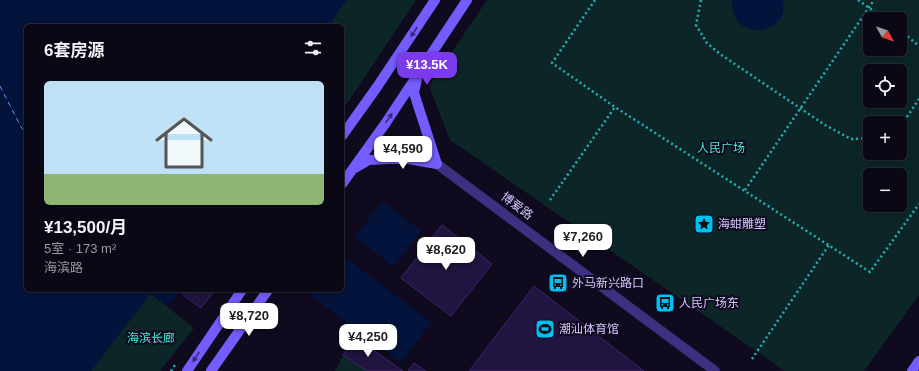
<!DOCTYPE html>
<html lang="zh">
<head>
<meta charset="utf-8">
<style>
  :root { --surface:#0b0816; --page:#191623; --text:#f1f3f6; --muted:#9a9aa1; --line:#2b2935; --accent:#7c3aed }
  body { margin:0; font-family:Arial,"Noto Sans SC",sans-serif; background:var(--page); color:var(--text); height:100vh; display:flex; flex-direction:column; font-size:15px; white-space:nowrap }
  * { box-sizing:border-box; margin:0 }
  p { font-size:13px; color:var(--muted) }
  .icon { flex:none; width:22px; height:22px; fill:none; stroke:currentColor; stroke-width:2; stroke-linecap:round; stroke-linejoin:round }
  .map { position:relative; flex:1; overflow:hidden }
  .drawer { position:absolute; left:24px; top:24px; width:320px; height:268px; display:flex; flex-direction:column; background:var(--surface); border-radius:6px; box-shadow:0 2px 10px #0003,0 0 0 1px var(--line) }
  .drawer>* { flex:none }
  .needle { width:26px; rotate:130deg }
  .tools { position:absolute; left:863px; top:12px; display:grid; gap:8px }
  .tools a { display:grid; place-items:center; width:44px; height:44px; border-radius:6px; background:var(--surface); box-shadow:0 2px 10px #0003,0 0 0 1px var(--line); font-size:20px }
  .price { position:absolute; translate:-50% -34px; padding:0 9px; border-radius:8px; background:#fff; color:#222; font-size:13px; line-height:26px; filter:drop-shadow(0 1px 2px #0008) }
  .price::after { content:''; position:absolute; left:50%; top:24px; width:12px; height:9px; margin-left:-6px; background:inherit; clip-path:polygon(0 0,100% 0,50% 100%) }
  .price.current { background:var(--accent); color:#fff }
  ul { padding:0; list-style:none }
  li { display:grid; align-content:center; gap:8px; height:212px; padding:0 20px }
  li span { display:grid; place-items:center; height:124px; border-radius:6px; color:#555 }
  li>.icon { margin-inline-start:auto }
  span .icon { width:72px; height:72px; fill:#fffc; stroke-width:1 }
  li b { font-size:17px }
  h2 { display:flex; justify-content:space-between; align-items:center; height:48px; padding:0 20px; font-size:17px }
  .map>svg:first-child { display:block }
  .green { fill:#0c2628; fill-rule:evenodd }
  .water { fill:#04133c }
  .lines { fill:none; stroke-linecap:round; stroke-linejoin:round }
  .ferry { stroke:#549eff; stroke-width:1; stroke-dasharray:5 4; stroke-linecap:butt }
  .building { fill:#221440; stroke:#3b246e }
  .path { stroke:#22b1b8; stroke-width:2.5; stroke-dasharray:2 3; stroke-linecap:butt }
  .street { stroke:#3c3081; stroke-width:10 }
  .secondary { stroke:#735dff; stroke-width:10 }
  .oneway { fill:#372b78 }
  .labels { text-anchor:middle; stroke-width:4; stroke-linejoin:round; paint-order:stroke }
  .park-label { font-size:12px; fill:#48e9d2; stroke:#0f0a1e }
  .street-label { font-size:12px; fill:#d3c6ff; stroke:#0f0a1e }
  .poi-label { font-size:12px; fill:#d3c6ff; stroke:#0f0a1e; text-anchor:start }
</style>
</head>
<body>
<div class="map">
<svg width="919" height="371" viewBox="0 0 919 371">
  <rect width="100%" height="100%" fill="#0f0a1e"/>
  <path class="green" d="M346,0h70l-74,111v-85h-13z
    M487,0h432v295l-55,76h-79l-335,-231 -21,-54zM870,19h30v30h-30zM870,71h30v30h-30zM870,123h30v30h-30zM870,175h30v30h-30z
    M150,293l44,35 -34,43h-69z
    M355,337l48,34h-68l8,-16z"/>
  <path class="water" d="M0,0h346l-17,26h-303v264h156l-14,16 -18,-12 -59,77h-91z
    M732,0h51c8,36 -53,44 -51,0z
    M382,201l39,30 -27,36 -39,-30z
    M342,255l89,67 -30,41 -92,-69 4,-4h29z"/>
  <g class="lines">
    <path class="ferry" d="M0,86l21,41 5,6"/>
  </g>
  <path class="building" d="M442,225l50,39 -41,52 -50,-38z
    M534,286l110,85h-175z
    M185,290h30l-14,18 -19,-14z
    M355,337l48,34h-36l-24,-16z
    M414,363l12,8h-18z"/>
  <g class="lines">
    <path class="path" d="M595,0l-43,63 63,44 255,165 49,-68
      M701,0l-5,25 11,18 13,11 105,71 26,14 19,-1
      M858,0l27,19
      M900,30l19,16
      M439,66l13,-7 -8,-5
      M900,124l5,-4 14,-21
      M745,190l129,-190
      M550,200l65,-93
      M752,359l77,-114
      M171,371l4,-6"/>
    <path class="street" d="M437,164l278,207"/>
    <path class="secondary" d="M342,136l35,-49 58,-87
      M355,168l14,-8 20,-1h19l29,5 -23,-71 3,-14
      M342,184l43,-60 82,-124
      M187,371l55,-81
      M211,371l57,-81
      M912,371l7,-10"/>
  </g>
  <defs><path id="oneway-solid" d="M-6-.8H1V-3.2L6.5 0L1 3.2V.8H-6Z"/></defs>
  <g class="oneway">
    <use href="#oneway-solid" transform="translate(414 32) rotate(124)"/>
    <use href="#oneway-solid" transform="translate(389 118) rotate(-56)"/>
    <use href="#oneway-solid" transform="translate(196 357) rotate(124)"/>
  </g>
  <defs>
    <g id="sight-square" transform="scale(1)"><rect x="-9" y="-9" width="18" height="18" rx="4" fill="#00bff1" stroke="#0f0a1e"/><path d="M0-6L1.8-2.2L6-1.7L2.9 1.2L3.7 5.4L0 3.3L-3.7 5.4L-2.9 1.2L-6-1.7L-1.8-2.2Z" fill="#111"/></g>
    <g id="bus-square" transform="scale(1)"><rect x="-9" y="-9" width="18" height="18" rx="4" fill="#00bff1" stroke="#0f0a1e"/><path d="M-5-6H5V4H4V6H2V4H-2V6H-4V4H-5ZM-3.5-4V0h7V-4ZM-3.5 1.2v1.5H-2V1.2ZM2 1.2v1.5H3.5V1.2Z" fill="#111"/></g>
    <g id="stadium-square" transform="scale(1)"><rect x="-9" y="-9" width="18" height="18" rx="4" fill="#00bff1" stroke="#0f0a1e"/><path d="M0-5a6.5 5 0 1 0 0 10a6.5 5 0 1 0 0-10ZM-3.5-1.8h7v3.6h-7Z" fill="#111"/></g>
  </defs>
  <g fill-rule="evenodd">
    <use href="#sight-square" x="704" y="224"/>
    <use href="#bus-square" x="558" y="283"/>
    <use href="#bus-square" x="665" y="303"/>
    <use href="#stadium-square" x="545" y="329"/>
  </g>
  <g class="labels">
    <g class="park-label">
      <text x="721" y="152">人民广场</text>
      <text x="151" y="342">海滨长廊</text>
    </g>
    <g class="street-label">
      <text transform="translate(517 206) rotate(37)" y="4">博爱路</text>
    </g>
    <g class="poi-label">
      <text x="718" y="228">海蚶雕塑</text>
      <text x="572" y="287">外马新兴路口</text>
      <text x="679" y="307">人民广场东</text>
      <text x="559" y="333">潮汕体育馆</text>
    </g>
  </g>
</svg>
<div class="tools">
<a><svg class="needle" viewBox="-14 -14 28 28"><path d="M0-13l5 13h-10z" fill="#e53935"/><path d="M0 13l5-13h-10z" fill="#9a9aa1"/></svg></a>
<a><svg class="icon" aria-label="locate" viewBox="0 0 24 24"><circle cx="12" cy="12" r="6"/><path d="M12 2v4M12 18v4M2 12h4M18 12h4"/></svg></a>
<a>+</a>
<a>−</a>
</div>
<b class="price current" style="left:427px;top:86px">¥13.5K</b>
<b class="price" style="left:403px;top:170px">¥4,590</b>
<b class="price" style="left:583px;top:258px">¥7,260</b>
<b class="price" style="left:446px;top:271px">¥8,620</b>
<b class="price" style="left:249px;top:337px">¥8,720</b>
<b class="price" style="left:368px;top:358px">¥4,250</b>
<section class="drawer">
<h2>6套房源<svg class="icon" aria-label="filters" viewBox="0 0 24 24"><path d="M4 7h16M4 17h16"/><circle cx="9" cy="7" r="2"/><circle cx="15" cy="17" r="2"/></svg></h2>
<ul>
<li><span style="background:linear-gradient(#bfe0f5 75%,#8fb573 0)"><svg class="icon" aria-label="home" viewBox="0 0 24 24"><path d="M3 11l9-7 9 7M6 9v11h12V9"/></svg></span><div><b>¥13,500/月</b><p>5室 · 173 m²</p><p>海滨路</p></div></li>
</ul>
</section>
</div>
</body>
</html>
